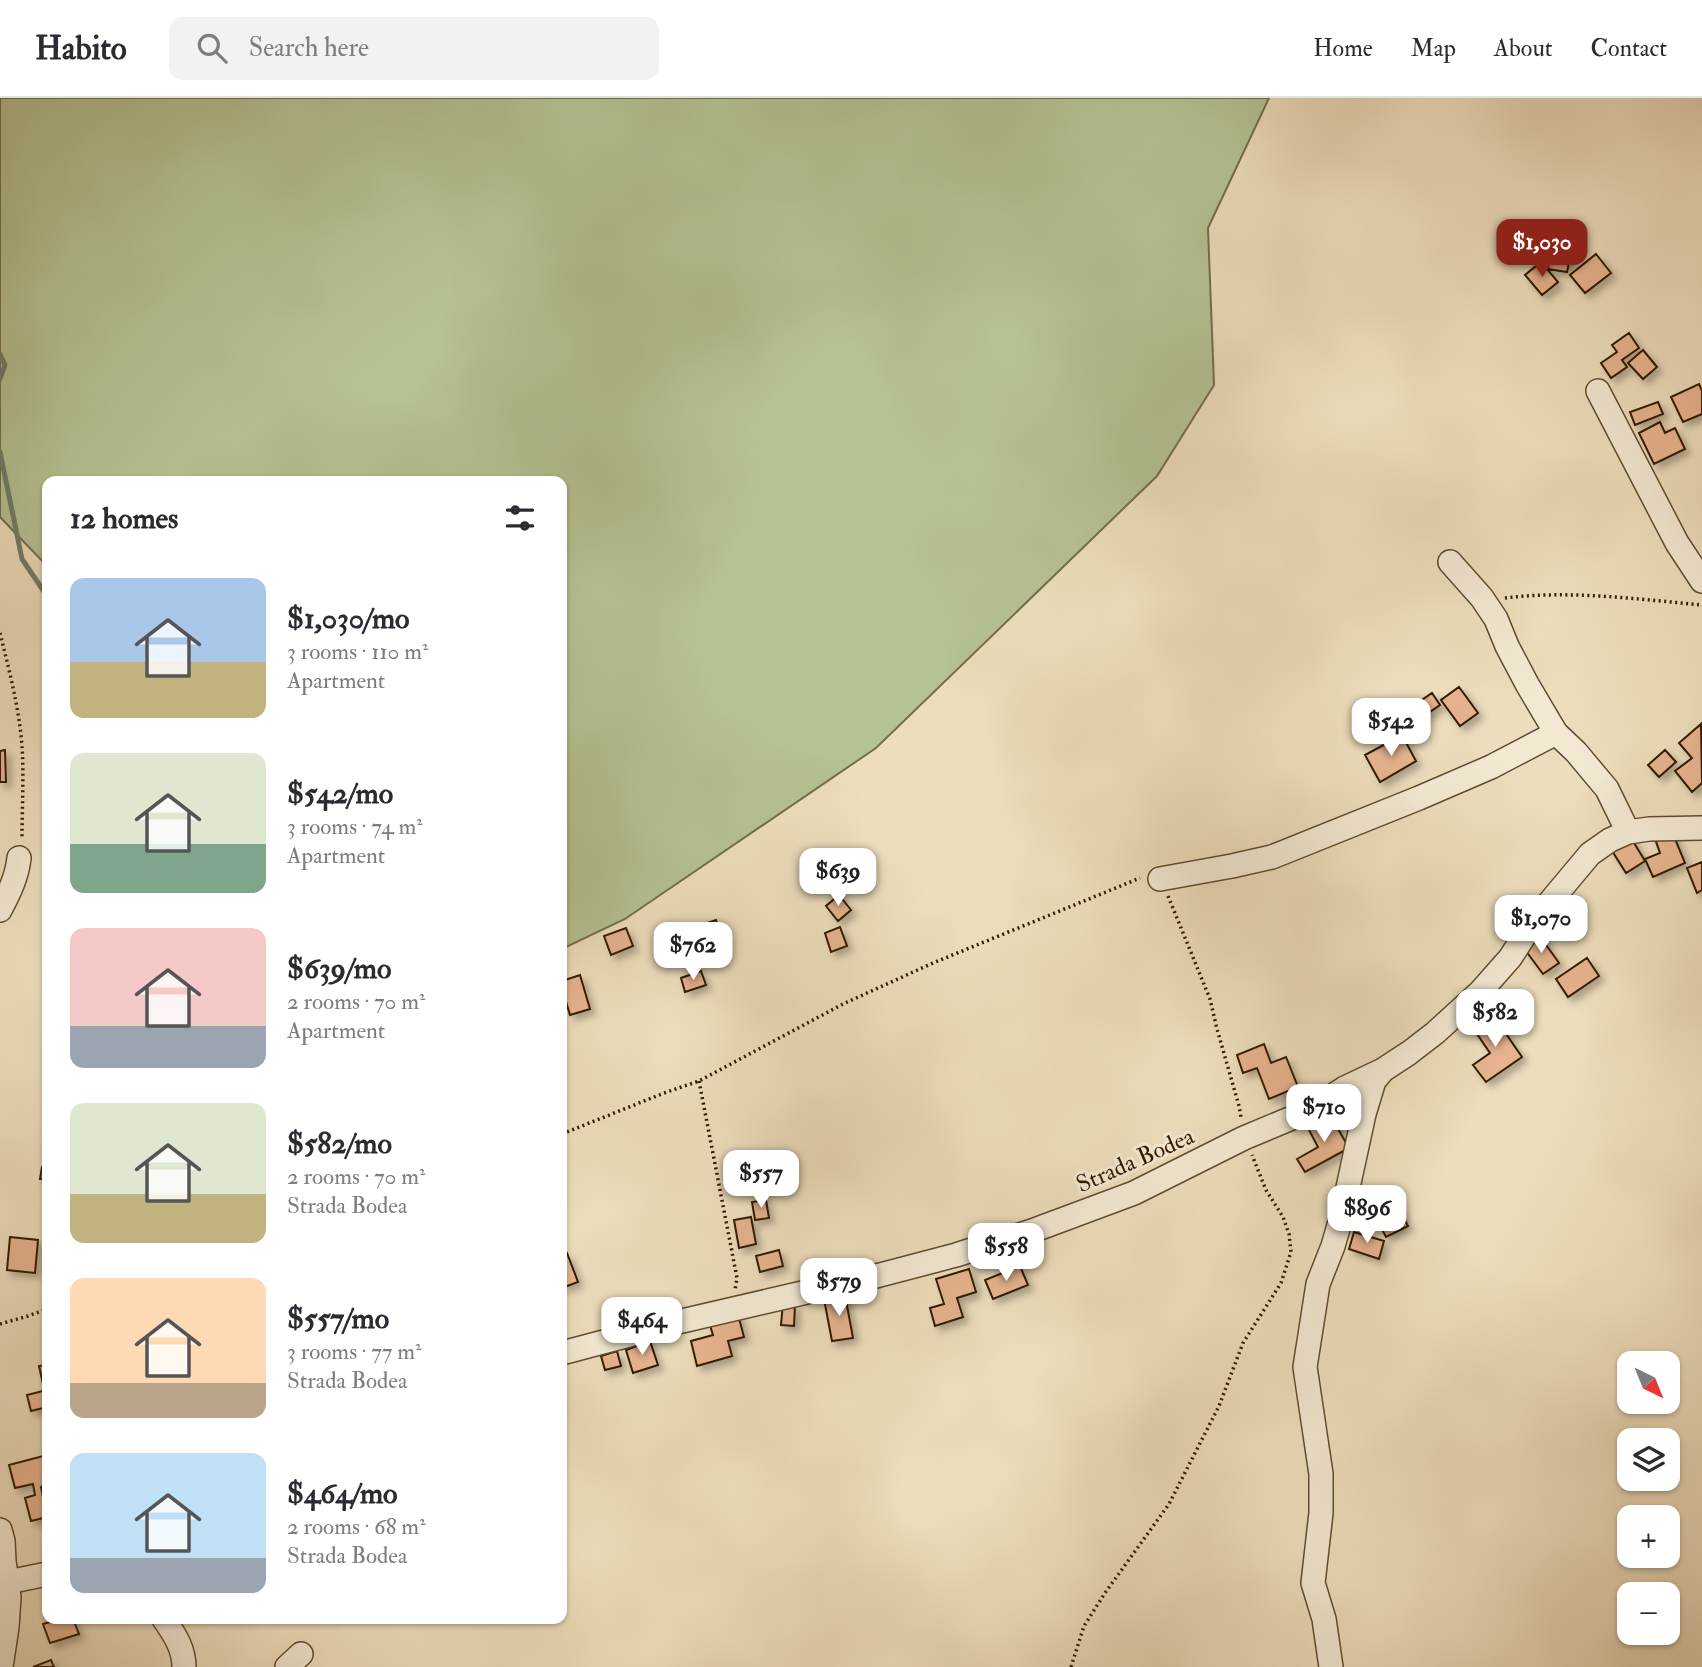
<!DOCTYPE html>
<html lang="en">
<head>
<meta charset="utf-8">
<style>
  :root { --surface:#fff; --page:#f2f2f3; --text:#2b2b33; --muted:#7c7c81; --line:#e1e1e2; --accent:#8f2418 }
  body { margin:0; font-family:"IM FELL Double Pica",serif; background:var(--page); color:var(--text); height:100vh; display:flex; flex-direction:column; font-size:26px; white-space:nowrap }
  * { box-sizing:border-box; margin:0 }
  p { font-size:23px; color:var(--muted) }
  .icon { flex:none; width:38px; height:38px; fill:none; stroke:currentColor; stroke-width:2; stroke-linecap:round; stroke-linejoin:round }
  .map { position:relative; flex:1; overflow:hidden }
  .panel { position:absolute; left:42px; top:378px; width:525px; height:1148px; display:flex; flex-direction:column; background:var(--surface); border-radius:14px; box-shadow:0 2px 5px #0004 }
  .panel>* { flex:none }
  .needle { width:46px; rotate:137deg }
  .fabs { position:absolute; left:1617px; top:1253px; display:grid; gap:14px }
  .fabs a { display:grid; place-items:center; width:63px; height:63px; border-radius:14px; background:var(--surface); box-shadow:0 2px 5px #0004; font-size:35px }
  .price { position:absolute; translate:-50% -60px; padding:0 16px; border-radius:14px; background:#fff; color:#222; font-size:23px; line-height:46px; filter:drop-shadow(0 2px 4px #0008) }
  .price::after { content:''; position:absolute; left:50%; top:42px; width:21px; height:16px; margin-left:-10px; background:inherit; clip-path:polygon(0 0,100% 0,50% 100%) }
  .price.current { background:var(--accent); color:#fff }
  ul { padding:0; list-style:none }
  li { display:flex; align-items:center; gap:21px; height:175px; padding:0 28px }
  li span { display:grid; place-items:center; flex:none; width:196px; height:140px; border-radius:14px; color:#555 }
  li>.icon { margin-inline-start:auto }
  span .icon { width:84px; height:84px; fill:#fffc; stroke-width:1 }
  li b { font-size:30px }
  h2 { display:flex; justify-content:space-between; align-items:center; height:84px; padding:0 28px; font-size:30px }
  header { display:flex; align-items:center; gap:42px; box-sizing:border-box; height:98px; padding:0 35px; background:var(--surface); border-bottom:2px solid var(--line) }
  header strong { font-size:33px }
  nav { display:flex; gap:38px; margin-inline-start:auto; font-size:24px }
  .search { width:490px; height:63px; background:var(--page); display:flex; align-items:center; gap:18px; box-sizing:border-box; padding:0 24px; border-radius:14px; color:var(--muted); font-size:26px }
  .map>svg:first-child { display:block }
  .green { fill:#b5c293; stroke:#746e4a; stroke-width:2 }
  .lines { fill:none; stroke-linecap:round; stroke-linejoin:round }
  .stream { stroke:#707c6a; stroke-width:5 }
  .building { fill:#e6b38e; stroke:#321b00; stroke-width:2; filter:url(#shadow) }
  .minor-casing { stroke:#614c2f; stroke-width:26 }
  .path { stroke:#321b00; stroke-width:3.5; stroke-dasharray:2 3.5; stroke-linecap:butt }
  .minor { stroke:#f3e9d3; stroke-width:23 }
  .labels { text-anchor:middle; stroke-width:6; stroke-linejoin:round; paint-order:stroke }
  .street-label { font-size:24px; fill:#321b00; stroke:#f3e9d3 }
</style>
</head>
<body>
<header>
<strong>Habito</strong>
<div class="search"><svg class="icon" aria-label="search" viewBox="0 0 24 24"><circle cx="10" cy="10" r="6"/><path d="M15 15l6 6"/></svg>Search here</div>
<nav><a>Home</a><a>Map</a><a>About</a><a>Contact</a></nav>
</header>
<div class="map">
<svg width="1702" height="1569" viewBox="0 0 1702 1569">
  <defs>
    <filter id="shadow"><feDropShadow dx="5" dy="5" stdDeviation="3.5" flood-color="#0004"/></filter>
  </defs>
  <rect width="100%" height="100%" fill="#edddbc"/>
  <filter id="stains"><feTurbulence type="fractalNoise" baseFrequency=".00286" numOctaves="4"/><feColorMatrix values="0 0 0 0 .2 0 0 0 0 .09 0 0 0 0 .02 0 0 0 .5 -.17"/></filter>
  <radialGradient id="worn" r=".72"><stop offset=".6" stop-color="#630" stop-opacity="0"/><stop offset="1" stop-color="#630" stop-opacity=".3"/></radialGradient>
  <path class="green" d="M0,0h1269l-61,130 6,157 -57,91 -281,272 -251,171 -63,30v-468h-515v85l-47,-49z"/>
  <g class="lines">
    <path class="stream" d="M0,256l5,11 -5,14
      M0,354l22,107 25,37"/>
  </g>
  <path class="building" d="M1521,123l12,15 -18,13 -11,-15z
    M1551,156l19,4 -3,14 -19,-3z
    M1596,156l15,19 -26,20 -15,-18z
    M1541,164l17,20 -16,13 -17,-20z
    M1629,235l10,15 -17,12 5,7 -16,11 -10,-15 16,-11 -5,-7z
    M1643,252l14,17 -14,12 -15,-16z
    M1699,286l3,7v23l-19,8 -12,-25z
    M1658,304l5,12 -28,11 -5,-13z
    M1660,324l5,11 10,-5 10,21 -31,15 -15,-31z
    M1459,589l19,26 -18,13 -19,-26z
    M1432,595l8,12 -16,11 -8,-12z
    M1701,626l1,59 -10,9 -17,-21 17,-13 -13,-15z
    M1402,637l14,26 -36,21 -15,-27z
    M5,652l1,32h-6v-31z
    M1665,652l11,12 -17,15 -11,-12z
    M1671,731l14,34 -32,14 -8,-18 15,-6 -6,-17z
    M1628,735l17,28 -19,12 -17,-27z
    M1702,764v28l-5,3 -10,-25z
    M839,797l12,15 -13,11 -12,-15z
    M716,822l5,18 -29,9 -6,-17z
    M840,829l7,19 -16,6 -6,-19z
    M626,830l7,18 -22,9 -7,-19z
    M1539,837l20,28 -16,11 -20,-27z
    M1587,860l12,18 -31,21 -12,-18z
    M701,873l5,14 -21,7 -4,-14z
    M580,877l10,34 -20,6 -8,-27v-7z
    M1493,917l29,42 -36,25 -13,-17 17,-12 -17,-25z
    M1264,946l7,19 15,-6 12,30 -29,12 -12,-31 -14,5 -6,-18z
    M1330,1017l19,33 -44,24 -8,-13 21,-12 -10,-19z
    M42,1069h5v12h-7z
    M766,1102l3,18 -14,2 -3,-18z
    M1396,1105l12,23 -22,11 -12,-23z
    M751,1119l5,27 -17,4 -5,-28z
    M1354,1134l30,9 -5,18 -30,-10z
    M10,1139l28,3 -3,33 -28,-3z
    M779,1152l4,16 -23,6 -4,-16z
    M567,1155l11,29 -16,6v-33z
    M1020,1168l8,19 -35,14 -8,-19z
    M969,1171l7,23 -19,6 6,19 -28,9 -5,-18 14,-4 -8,-25z
    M845,1197l8,43 -21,3 -8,-42z
    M783,1205l12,1 -1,22 -13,-1z
    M737,1213l7,26 -16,4 4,15 -35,10 -6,-25 22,-6 -5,-16z
    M650,1243l8,24 -25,8 -7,-23z
    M617,1253l4,15 -16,4 -4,-14z
    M47,1267v18l-4,1 -4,-18z
    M47,1292v17l-16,4 -4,-16z
    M47,1357v30l-6,2 6,30 -16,4 -6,-23 10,-3 -2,-11 -18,4 -6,-23z
    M61,1521h12l6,15 -29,9 -7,-19z
    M51,1562l3,7h-21z"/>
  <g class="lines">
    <g class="minor-casing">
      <path id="minor" d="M1598,293l79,152 25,38
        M1450,464l32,36 14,21 11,27 20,38 29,49 20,19 31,37 21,43
        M1160,781l72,-13 40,-9 147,-59 72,-31 65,-34
        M0,812c9,-17 17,-33 19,-52
        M562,1255l120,-32 198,-46 76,-20 76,-24 102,-38 110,-55 67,-28 34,-22 38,-18 26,-17 26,-20 45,-41 30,-34 24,-37 56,-67 20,-14 18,-8 21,-3 53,-1
        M0,1432l3,11 1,20 5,36 -2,30 -6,40
        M8,1484l39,-8
        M164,1521c10,15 20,29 20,48
        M287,1569l14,-13
        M1331,1569l-7,-48 -11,-36 8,-70v-39l-16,-107 13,-83 15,-38 9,-31 22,-101 10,-33 9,-11"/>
    </g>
    <path class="path" d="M1505,500c65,-8 132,1 197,7
      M0,535c9,37 19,74 22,113 2,30 0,62 0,93
      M1168,798l42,103 7,30 22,77 2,11
      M699,983l38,197 -2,12
      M562,1036l102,-41 35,-12 144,-77 90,-41 207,-85
      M0,1226l28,-8 19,-7
      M1071,1569l13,-41 21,-33 64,-89 50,-98 24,-63 38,-60 10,-31 -2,-18 -6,-17 -17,-27 -14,-35"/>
    <use href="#minor" class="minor"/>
  </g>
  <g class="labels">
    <g class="street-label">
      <text transform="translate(1135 1062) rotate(-24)" y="8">Strada Bodea</text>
    </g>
  </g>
  <rect width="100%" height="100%" filter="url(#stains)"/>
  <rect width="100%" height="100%" fill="url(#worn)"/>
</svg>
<div class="fabs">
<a><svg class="needle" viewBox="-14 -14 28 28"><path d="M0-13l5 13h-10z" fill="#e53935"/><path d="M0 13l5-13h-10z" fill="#7c7c81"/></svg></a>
<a><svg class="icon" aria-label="layers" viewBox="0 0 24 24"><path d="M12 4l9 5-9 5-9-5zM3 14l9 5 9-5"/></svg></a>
<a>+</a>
<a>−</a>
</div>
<b class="price current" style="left:1542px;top:181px">$1,030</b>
<b class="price" style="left:1391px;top:660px">$542</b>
<b class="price" style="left:838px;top:810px">$639</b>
<b class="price" style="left:1541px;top:857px">$1,070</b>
<b class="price" style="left:693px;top:884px">$762</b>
<b class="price" style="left:1495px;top:951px">$582</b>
<b class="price" style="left:1324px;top:1046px">$710</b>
<b class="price" style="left:761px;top:1112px">$557</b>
<b class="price" style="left:1367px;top:1147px">$896</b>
<b class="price" style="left:1006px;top:1185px">$558</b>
<b class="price" style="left:839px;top:1220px">$579</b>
<b class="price" style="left:642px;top:1259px">$464</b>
<section class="panel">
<h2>12 homes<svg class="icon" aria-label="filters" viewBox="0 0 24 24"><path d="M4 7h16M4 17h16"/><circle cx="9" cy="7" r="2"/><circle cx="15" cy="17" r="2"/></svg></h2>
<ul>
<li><span style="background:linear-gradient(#a9c7e8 60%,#c2b280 0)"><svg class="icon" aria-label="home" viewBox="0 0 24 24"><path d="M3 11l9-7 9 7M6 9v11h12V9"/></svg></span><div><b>$1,030/mo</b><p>3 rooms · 110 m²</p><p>Apartment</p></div></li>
<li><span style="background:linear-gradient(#dfe7d0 65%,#7fa58c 0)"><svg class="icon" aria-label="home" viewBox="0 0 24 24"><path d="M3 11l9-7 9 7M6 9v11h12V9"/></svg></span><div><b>$542/mo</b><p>3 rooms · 74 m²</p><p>Apartment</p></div></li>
<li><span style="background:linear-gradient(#f6c9c9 70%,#9aa5b1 0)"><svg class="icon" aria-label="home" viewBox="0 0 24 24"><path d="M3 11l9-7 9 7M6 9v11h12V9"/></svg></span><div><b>$639/mo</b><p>2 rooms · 70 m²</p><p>Apartment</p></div></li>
<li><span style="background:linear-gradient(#dfe7d0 65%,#c2b280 0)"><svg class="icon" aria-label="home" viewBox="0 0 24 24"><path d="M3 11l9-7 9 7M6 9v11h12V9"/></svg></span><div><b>$582/mo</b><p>2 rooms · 70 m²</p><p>Strada Bodea</p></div></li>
<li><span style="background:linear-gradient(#ffd9b3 75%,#b9a48a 0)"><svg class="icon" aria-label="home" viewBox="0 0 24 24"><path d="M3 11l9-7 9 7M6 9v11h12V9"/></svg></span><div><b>$557/mo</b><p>3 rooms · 77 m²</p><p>Strada Bodea</p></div></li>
<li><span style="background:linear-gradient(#bfe0f5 75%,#9aa5b1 0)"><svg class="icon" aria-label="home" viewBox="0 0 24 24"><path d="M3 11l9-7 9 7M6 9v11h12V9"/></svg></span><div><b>$464/mo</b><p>2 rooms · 68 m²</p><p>Strada Bodea</p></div></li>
</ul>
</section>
</div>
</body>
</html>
